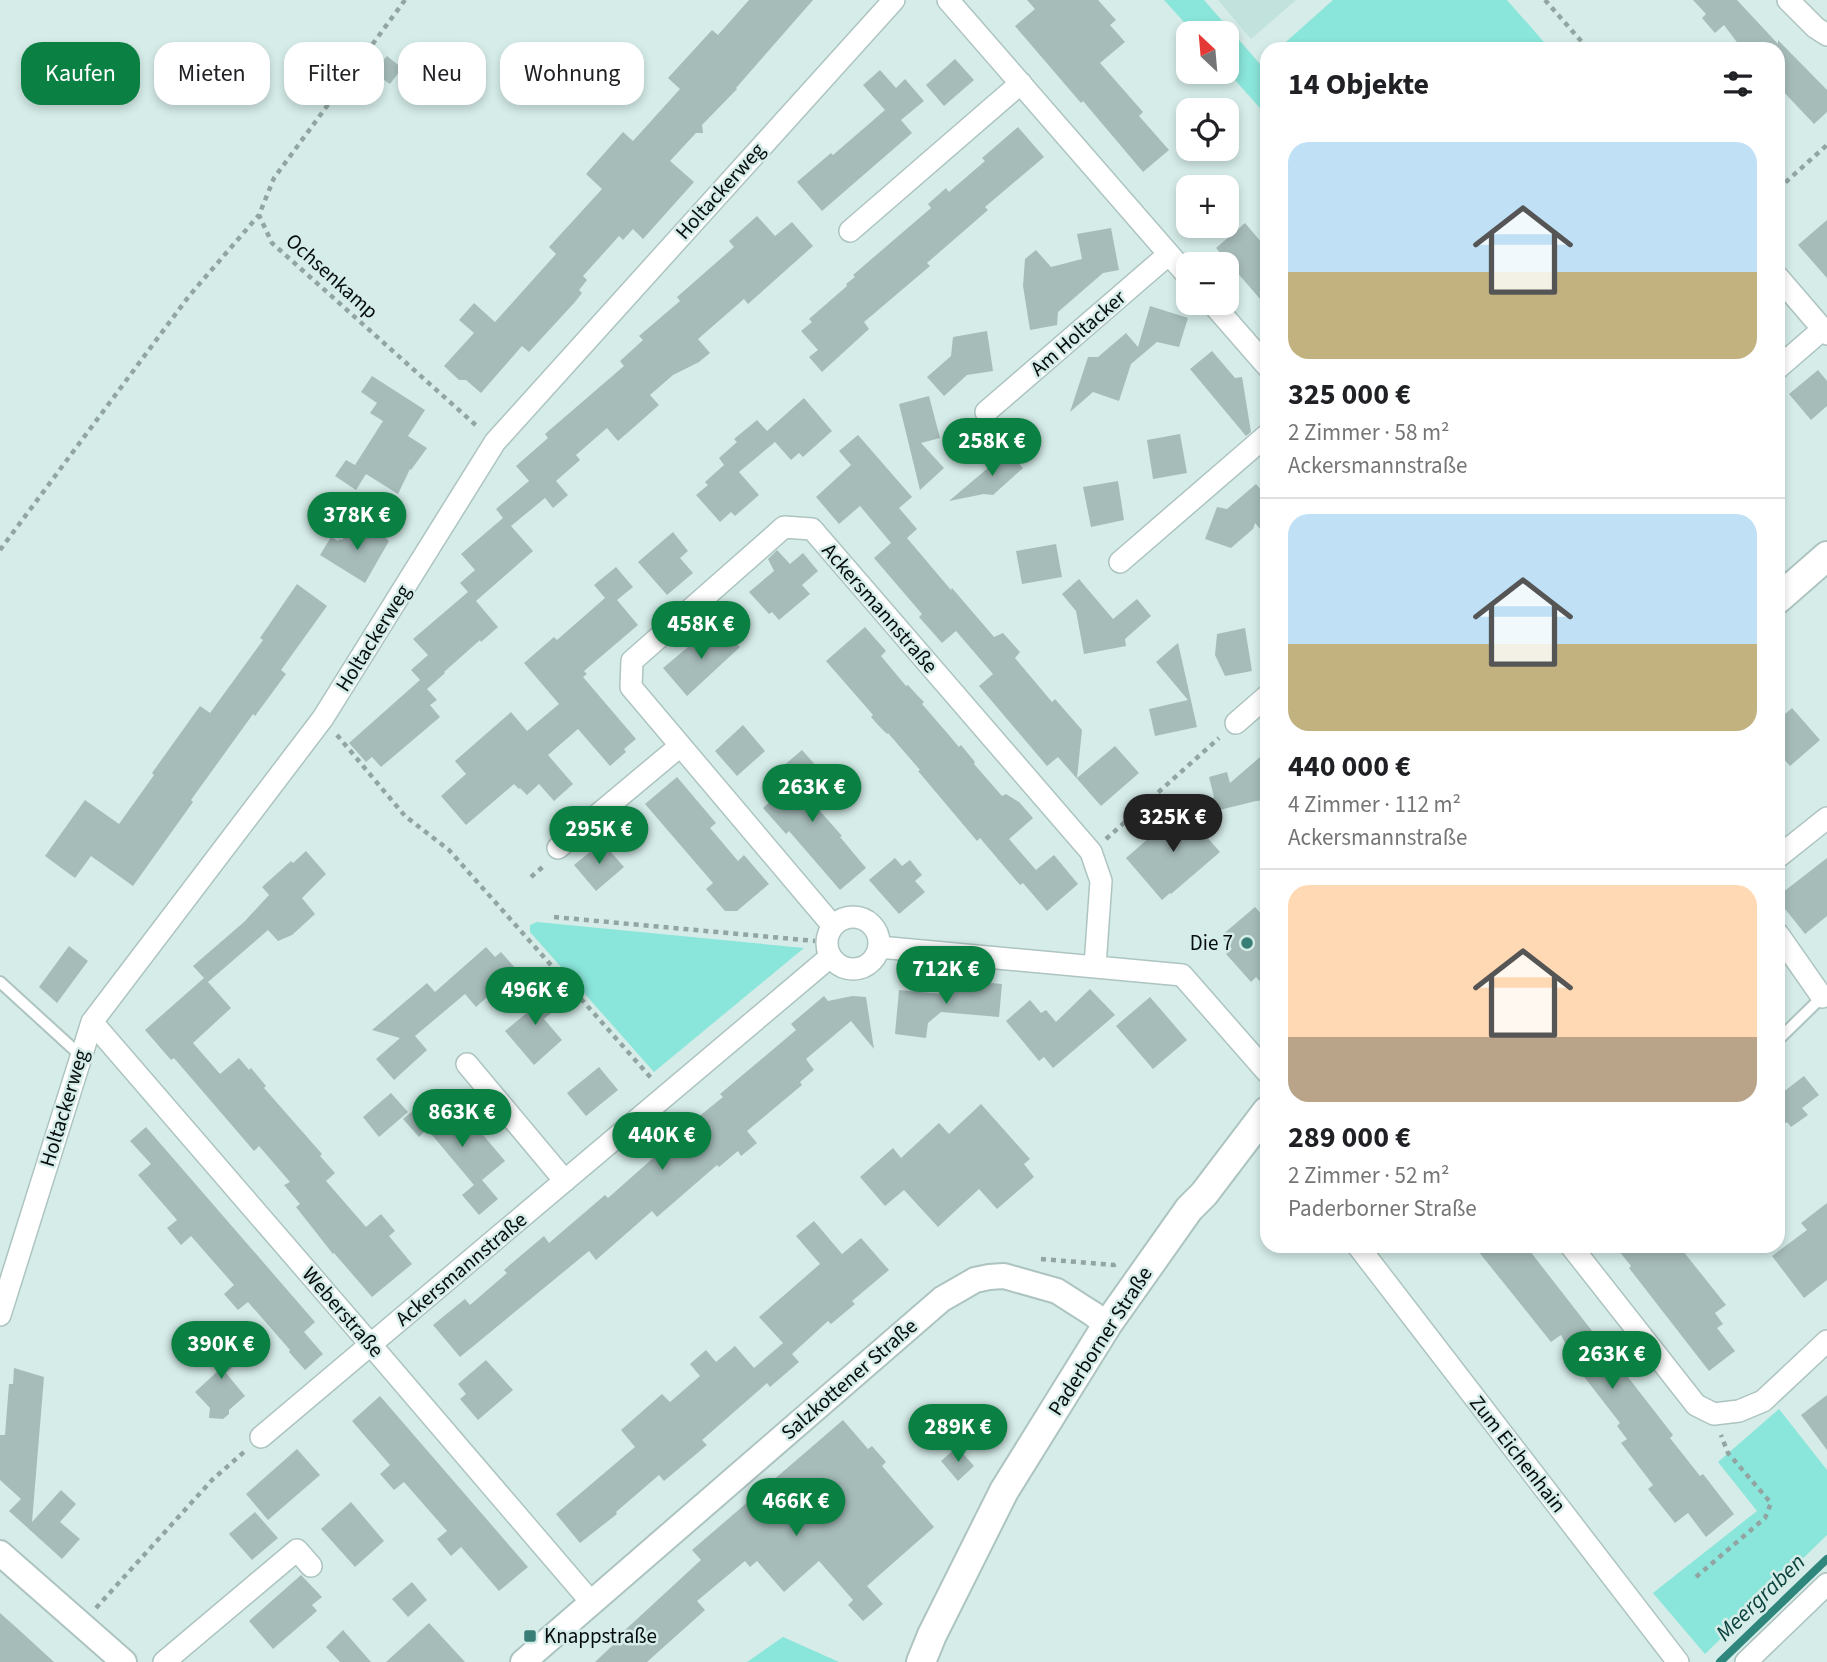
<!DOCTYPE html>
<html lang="de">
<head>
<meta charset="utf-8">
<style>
  :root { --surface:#fff; --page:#f2f2f2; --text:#202124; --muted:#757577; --line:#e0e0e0; --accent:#0b8043 }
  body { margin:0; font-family:"Source Sans 3",sans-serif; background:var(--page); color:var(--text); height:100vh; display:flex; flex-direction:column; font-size:26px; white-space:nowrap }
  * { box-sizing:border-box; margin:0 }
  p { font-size:23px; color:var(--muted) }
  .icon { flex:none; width:38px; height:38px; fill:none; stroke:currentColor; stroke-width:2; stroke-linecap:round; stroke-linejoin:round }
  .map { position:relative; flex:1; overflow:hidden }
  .sheet { position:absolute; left:1260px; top:42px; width:525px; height:1211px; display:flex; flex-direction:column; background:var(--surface); border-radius:21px; box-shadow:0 4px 10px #0003 }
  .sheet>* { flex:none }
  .hud { position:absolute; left:21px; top:42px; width:665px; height:63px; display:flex; gap:14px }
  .needle { width:46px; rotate:334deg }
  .fabs { position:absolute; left:1176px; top:21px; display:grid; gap:14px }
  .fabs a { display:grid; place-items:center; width:63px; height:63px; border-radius:14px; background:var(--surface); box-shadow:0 4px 10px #0003; font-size:35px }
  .price { position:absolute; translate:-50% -60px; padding:0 16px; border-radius:24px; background:var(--accent); color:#fff; font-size:23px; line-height:46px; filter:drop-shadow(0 2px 4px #0008) }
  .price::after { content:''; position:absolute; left:50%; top:42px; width:21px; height:16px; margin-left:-10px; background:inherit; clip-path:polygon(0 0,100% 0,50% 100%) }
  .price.selected { background:#222; color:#fff }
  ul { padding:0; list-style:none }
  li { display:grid; align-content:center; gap:14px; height:371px; padding:0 28px }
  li+li { border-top:2px solid var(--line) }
  li span { display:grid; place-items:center; height:217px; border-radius:21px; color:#555 }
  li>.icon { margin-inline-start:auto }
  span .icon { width:126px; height:126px; fill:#fffc; stroke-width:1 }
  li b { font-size:30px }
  h2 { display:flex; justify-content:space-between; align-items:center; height:84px; padding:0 28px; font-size:30px }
  .tag { padding:0 24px; border-radius:21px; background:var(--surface); box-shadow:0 4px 10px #0003; font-size:24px; line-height:63px }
  .tag.selected { background:var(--accent); color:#fff }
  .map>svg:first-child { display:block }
  .built { fill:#c1e2dd }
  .green { fill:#8ae5da }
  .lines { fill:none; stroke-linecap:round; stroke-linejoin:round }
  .stream { stroke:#2e867d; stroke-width:8 }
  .building { fill:#a6bcb9 }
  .service-casing { stroke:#adc4c0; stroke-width:14 }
  .minor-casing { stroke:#adc4c0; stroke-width:24 }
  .tertiary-casing { stroke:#adc4c0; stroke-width:28 }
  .secondary-casing { stroke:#adc4c0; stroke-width:32 }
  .path { stroke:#92a5a2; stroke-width:4.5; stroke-dasharray:5 5; stroke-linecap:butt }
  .service { stroke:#fff; stroke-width:10 }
  .minor { stroke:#fff; stroke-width:21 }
  .tertiary { stroke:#fff; stroke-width:24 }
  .secondary { stroke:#fff; stroke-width:28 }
  .poi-dot { fill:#387e76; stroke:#d5ece8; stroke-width:2.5 }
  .labels { text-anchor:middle; stroke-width:5; stroke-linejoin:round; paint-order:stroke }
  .street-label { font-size:21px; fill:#060e0d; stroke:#d5ece8 }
  .poi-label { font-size:21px; fill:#060e0d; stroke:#d5ece8; text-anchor:end }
  .water-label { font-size:23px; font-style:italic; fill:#0b423d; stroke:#d5ece8 }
</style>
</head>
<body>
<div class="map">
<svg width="1827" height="1662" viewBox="0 0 1827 1662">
  <rect width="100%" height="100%" fill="#d5ece8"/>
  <path class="built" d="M1218,0h78l-45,39z"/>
  <path class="green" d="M1164,0h40l56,64 7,-5v57l-40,-45v-38h-33z
    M1333,0h174l43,49h-272z
    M537,922l267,26 -150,124 -124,-140v-7z
    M1779,1409l48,61v65l-122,119 -52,-61 104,-82 -39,-49z
    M783,1637l56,25h-92z"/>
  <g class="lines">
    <path class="stream" d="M1720,1662l107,-103"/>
  </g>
  <path class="building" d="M749,0h64l-77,88 1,1 -35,36 1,8h-7l-26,28 24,21 -51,57 -10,-10 -10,11 -4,-4 -36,40 4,4 -8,10 3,3 -7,9 -46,50 -7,-6 -41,47 -15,-13h-7l-15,-14 30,-33 -15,-13 15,-17 21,19 61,-68 -7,-7 53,-58 -16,-15 37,-42 10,9 47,-52 -12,-11 44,-48 6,5z
    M1027,0h71l18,20 -6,5 15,17 -25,21 43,49 -4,4 30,34 -26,22 -60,-71 -2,2 -66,-77 20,-17z
    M1693,0h44l41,44v-4l49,50v22l-13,12 -36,-38v-37h-36l-18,-24 -9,8 -13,-15 4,-4z
    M387,56l15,12 -12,16 -17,-12z
    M955,59l19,21 -30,26 -18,-21z
    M880,70l16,18 9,-9 19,22 -23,19 11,13 -90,78 -25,-29 34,-29 2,2 52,-45 -22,-25z
    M1018,127l26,30 -59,50 3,3 -61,53 3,3 -66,56 5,7 -47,43 -13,-15 9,-7 -17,-19 11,-9 -3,-3 38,-33 -1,-2 9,-7 -2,-2 78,-67 -3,-4 18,-16 3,4 36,-31 -3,-3z
    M757,216l18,20 17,-14 21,24 -65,58 -4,-5 -46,40 12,14 -11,9 -26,13 -23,20 9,10 -18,16 -23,20 -11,-13 -31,27 4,5 -24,21 12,14 -15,13 -8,-10 -34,28 22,25 -57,50 22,26 -17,15 -1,-2 -36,32 1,1 -18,16 10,11 -7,5 10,12 -59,50 -9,-10 -6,5 -17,-19 71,-63 -9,-10 17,-15 -15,-16 55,-47 -8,-9 15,-13 -14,-16 42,-36 -7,-9 33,-28 -13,-15 32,-28 -3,-4 79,-68 -4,-5 23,-21 -4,-4 41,-35 -3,-4 57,-50 -5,-6z
    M1827,220v58l-29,-33z
    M1245,223l22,26v58l-51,-59z
    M1111,228l8,42 -16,3 -45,39 -1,13 -27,5 -7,-44 2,-27 11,-9 15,17 31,-8 -5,-25z
    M1150,306l38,12 -9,29 -22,-5 -26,22 -12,37 -26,-9 -23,20 18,-55h10l28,-24 12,14z
    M987,331l6,40 -26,4 -23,21 -17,-19 24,-21 2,-19z
    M1212,351l23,27 7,-1 9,55 -5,4 -56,-67z
    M1818,370l9,11v25l-16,14 -22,-26z
    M372,376l53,34 -17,26 19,12 -16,22 -1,-1 -12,25 -32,-20 -10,16 -21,-14 11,-16 9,5 28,-44 -13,-8 7,-10 -16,-11z
    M929,396l11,42 -19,5 23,25 -24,22 -21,-86z
    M804,398l28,33 -29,26 -4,-4 -8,7 -16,-18 -36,30 20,23 -24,21 -4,-4 -11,10 -24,-27 12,-10 -3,-3 19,-17 -5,-7 18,-16 -3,-3 23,-19 10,11z
    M1180,434l7,39 -34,6 -6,-39z
    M858,435l54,62 -13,11 18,21 -10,9 44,52 1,-2 42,49 9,-4 17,19 -5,6 37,44 3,-3 27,31 -5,48 38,-32 24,27 -38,33 -43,-49 -11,9 -68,-80 14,-12 -37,-43 -14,12 -23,-26 3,-3 -48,-56 17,-15 -31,-37 -21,18 -23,-27 35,-32 -12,-14z
    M1008,451l15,17 -30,27 -9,-1 -35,7z
    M1118,481l6,39 -33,7 -8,-40z
    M1256,484l11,12v41l-12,-14 -2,6 -22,19 -26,-9 12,-32 10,2z
    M370,524l19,17 -24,42 -45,-28 11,-18 7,4 2,-2 2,1 6,-10 13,8z
    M673,532l15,19 -8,7 13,15 -26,22 -29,-33z
    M1056,544l6,33 -40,7 -6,-33z
    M777,550l13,14 13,-11 15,18 -16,14 8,9 -31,26 -7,-8 -3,2 -20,-22 25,-21 -6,-12z
    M616,567l17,20 -16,13 21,25 -54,46 3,3 -4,3 53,62 -12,10 2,3 -16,14 -32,-37 -30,26 25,29 -19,17 -15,-17 -12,11 -7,-7 -1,1 -5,-5 -48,41 -25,-29 25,-22 -11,-13 56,-49 16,19 32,-27 -35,-41 30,-26 3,3 48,-42 -11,-13z
    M1079,579l34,40 24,-20 14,17 -26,23 1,7 -42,8 -8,-43 -14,-17z
    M297,584l30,22 -46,64 5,4 -31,42 -2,-2 -62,86 2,2 -60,84 -42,-30 -16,22 -30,-22 40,-56 34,24 35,-49 -2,-2 48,-67 10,7 53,-73 -3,-2z
    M865,627l21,24 -5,5 25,30 2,-1 8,9 8,8 -2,2 26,30 11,13 2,-2 14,17 -1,2 28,32 4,-2 13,8 14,16 -24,21 27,31 18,-15 24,29 -31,27 -24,-28 -3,2 -40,-47 -3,3 -59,-70 2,-1 -32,-37 -1,1 -8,-8 -8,-9 2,-2 -47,-54z
    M1245,628l7,43 -27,5 -10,-21 2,-21z
    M724,629l16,18 -53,49 -24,-28 38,-32 6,7z
    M1178,643l19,84 -42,9 -6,-27 39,-9 -32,-38z
    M1792,708l28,32 -30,26 -12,-14v-32z
    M743,725l22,26 -28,25 -22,-25z
    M802,750l16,18 -20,18 44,50 -2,1 26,31 -26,22 -51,-59 -3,3 -23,-26 25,-23 -12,-13z
    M1267,751v49l-11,1 -65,16 23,-20 -5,-20 18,-5 3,11z
    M677,777l39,46 -6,5 28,33 6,-6 25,29 -32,27h-12l-19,-22 7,-6 -68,-79z
    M1169,794l51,58 -49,42 -1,-1 -8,7 -36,-42 48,-42z
    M602,842l22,25 -28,24 -22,-26z
    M306,851l20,23 -24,24 13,16 -23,21 -14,6 -10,-11 -60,52 23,26 -38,35 27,31 19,-16 10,12 2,-2 15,18 -2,2 58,66 -2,2 15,17 -9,8 40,46 15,-13 14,17 -6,5 23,28 -40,33 -38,-44 -1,1 -37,-47 4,-3 -16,-19 6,-3 -31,-36 -5,5 -80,-93 -3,2 -26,-30 59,-52 -11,-12 51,-44 25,-27 -7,-8 29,-26 2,2z
    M895,858l7,8 8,-6 12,15 -7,6 10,11 -26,22 -30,-34z
    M1827,858v58l-22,18 -27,-34v-4z
    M1255,907l12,13v69l-11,-12 -5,5 -25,-28 6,-5 -11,-13z
    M69,946l19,15 -31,42 -18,-16z
    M486,947l9,10 6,-5 16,18 -41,37 -11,-13 -50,42 12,14 -33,30 -18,-21 24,-21 -28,-8 55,-47 8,9z
    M961,980l41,4 -3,33 -58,-5 -13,11 -2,15 -31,-4 4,-44 44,4v-6l17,1z
    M539,986l18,22 -13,11 18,21 -28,25 -29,-34 24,-20 -9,-10z
    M1090,989l25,26 -62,53 -9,-11 -5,4 -33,-40 24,-21 11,13 5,-3 10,12z
    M824,996l4,5 24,-5 14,1 8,52 -23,-28 -45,38 8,11 -14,12 2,3 -55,46 10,12 -16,13 -3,-5 -19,16 -2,-2 -60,52 -5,-6 -56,49 -7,-9 -129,106 -27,-32 32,-26 5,6 37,-32 -3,-3 40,-34 5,7 56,-48 3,3 53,-47 -4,-5 27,-22 2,3 37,-30 -3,-3 76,-64 -5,-6z
    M1150,997l37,43 -34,29 -37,-43z
    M599,1067l19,23 -32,26 -19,-23z
    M1804,1076l15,19 -17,13 6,7 -17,12 -4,-5 -9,6v-32z
    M391,1093l17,19 -29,25 -16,-20z
    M422,1103l15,17 19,-17 49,58 -23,19 16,19 -19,16 -17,-20 12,-10 -47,-56 -8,8 -16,-18z
    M981,1104l49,55 -6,5 10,13 -37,32 -18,-20 -41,38 -34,-37 -19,16 -25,-29 33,-29 8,10 38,-35 10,11z
    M146,1127l169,195 -11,10 19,22 -18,16 -16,-18 1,-2 -42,-48 -10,8 -14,-16 10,-9 -43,-49 -10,9 -14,-17 10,-8 -39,-45 13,-11 -21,-23z
    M1827,1203v77l-23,18 -32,-42 35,-26 -6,-7z
    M814,1221l28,33 19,-16 28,32 -37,31 3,3 -24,20 -3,-3 -36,33 7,8 -29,25 -3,-4 -65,57 5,5 -43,36 -5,-6 -43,37 1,2 -37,29 -24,-29 79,-67 -14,-17 41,-36 8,8 30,-26 -10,-12 16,-14 10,12 19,-16 19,22 29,-25 -24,-26 61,-53 -24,-28z
    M1474,1246h52l147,189 -3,3 30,38 3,-2 31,40 -28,23 -18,-24 -13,10 -27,-34 5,-4 -32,-42 6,-4 -10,-13 3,-3 -42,-54 -17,-34 -10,7z
    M1615,1246h64l47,59 -11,8 8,11 -6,4 18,23 -26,20 -80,-103 2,-2z
    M222,1335l20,24 -16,14 19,23 -16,14v4l-6,5 -14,-1 1,-10 -15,-16 25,-23 -16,-18z
    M486,1360l27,30 -35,30 -18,-21 6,-5 -8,-10z
    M14,1368l30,9 -12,145 29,-32 15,14 -16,18 20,17 -18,20 -53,-48 12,-12 -21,-19v-45h5l4,-51h4z
    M1827,1395v55l-26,-35z
    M380,1396l148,171 -29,24 -38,-44 -10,9 -14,-17 10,-8 -43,-49 -10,8 -14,-16 10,-9 -38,-44z
    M843,1420l25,29 4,-3 14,16 -4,4 52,61 -67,59 16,18 -20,17 -15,-16 5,-5 -34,-39 -35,31 -27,-31 -7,6 -5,-6 -48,40 8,9 -58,52h-52l18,-17 -2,-2 90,-83 -9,-10z
    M957,1447l17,19 -16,15 -17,-20z
    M297,1449l23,26 -52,45 -22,-26z
    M351,1502l33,39 -29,26 -34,-38z
    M255,1512l23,26 -26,22 -23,-26z
    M301,1575l21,22 -10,8 5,6 -44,38 -24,-28z
    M412,1582l15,18 -19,17 -16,-18z
    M0,1613l18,16 36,33h-54z
    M429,1623l36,39h-79z
    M343,1630l28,32h-31l-14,-15z"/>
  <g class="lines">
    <g class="service-casing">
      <path id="service" d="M0,982l80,73
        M1778,1040l44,-43"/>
    </g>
    <g class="minor-casing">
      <path id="minor" d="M948,0l240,276
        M1788,0l28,28 11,7
        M850,231l171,-148
        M1778,277l49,57
        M1212,303l55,63
        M1778,368l45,-39
        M986,412l183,-158
        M1120,562l147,-127
        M1236,723l31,-27
        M558,848l122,-102
        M1778,857l49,-39
        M827 943a26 26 0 1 1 52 0a26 26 0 1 1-52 0Z
        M833,926l-202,-239 1,-26 152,-134 28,2 279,323 10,29 -6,85
        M1778,934l44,63
        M879,947l303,28 85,97
        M92,1022l279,323 221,258
        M467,1064l98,117
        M1358,1246l320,416
        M1571,1246l125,159 18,9 25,-3 24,-10 64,-60
        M0,1315l92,-293 231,-304 172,-276 399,-442
        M261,1437l569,-480
        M164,1662l133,-112 14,16
        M1746,1662l81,-78"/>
    </g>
    <g class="tertiary-casing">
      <path id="tertiary" d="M0,1553l124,109
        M523,1662l419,-363 33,-19 14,-3 15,-1 53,15 36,23 14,11"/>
    </g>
    <g class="secondary-casing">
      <path id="secondary" d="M1778,599l49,-43
        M921,1662l11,-27 72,-144 103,-166 82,-116 15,-15 63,-83"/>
    </g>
    <path class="path" d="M405,0l-131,178 -15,37 13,28 207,185
      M1545,0l43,49
      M1778,189l49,-44
      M0,550l189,-254 70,-81
      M337,735l68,81 44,34 203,229
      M1106,839l113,-101
      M531,877l15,-13
      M554,917l261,24
      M1041,1259l73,6 2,-1
      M1696,1577l69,-59 6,-15 -43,-50 -7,-18
      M96,1608l116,-128 32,-28"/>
    <use href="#service" class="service"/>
    <use href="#minor" class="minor"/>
    <use href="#tertiary" class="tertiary"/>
    <use href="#secondary" class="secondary"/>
  </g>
  <g class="poi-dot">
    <circle cx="1247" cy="943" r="7"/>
    <rect x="523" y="1629" width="14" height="14" rx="3.5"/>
  </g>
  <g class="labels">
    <g class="street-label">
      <text transform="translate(720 191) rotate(-48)" y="7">Holtackerweg</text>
      <text transform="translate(332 276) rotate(42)" y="7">Ochsenkamp</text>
      <text transform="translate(1078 333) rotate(-41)" y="7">Am Holtacker</text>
      <text transform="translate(880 608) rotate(49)" y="7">Ackersmannstraße</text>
      <text transform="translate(373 638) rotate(-58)" y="7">Holtackerweg</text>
      <text transform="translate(64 1108) rotate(-73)" y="7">Holtackerweg</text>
      <text transform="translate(461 1269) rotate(-40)" y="7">Ackersmannstraße</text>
      <text transform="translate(343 1312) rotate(49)" y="7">Weberstraße</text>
      <text transform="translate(1100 1341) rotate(-57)" y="7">Paderborner Straße</text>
      <text transform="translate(849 1379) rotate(-41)" y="7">Salzkottener Straße</text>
      <text transform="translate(1518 1454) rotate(52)" y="7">Zum Eichenhain</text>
    </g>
    <g class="poi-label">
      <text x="1233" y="950">Die 7</text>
      <text x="544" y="1643" text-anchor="start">Knappstraße</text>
    </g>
    <g class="water-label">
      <text transform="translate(1760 1597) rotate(-44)" y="8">Meergraben</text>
    </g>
  </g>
</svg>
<div class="fabs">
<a><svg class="needle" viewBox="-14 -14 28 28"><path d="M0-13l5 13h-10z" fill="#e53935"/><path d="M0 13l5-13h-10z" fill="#757577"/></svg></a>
<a><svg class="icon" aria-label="locate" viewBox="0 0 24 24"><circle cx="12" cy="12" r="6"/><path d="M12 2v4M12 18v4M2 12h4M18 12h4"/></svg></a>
<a>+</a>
<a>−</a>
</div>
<b class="price" style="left:992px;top:478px">258K €</b>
<b class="price" style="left:357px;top:552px">378K €</b>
<b class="price" style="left:701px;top:661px">458K €</b>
<b class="price" style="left:812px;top:824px">263K €</b>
<b class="price selected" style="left:1173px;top:854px">325K €</b>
<b class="price" style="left:599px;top:866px">295K €</b>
<b class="price" style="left:946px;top:1006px">712K €</b>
<b class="price" style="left:535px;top:1027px">496K €</b>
<b class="price" style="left:462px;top:1149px">863K €</b>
<b class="price" style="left:662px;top:1172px">440K €</b>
<b class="price" style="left:221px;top:1381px">390K €</b>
<b class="price" style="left:1612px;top:1391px">263K €</b>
<b class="price" style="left:958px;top:1464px">289K €</b>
<b class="price" style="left:796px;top:1538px">466K €</b>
<div class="hud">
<a class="tag selected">Kaufen</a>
<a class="tag">Mieten</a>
<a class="tag">Filter</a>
<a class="tag">Neu</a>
<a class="tag">Wohnung</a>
</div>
<section class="sheet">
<h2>14 Objekte<svg class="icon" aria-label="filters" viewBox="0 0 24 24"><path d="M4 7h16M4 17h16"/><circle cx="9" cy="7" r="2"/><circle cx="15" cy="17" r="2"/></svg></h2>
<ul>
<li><span style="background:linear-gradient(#bfe0f5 60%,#c2b280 0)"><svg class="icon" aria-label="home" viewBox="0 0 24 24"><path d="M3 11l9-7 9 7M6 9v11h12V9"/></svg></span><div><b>325 000 €</b><p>2 Zimmer · 58 m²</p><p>Ackersmannstraße</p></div></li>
<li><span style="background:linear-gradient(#bfe0f5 60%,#c2b280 0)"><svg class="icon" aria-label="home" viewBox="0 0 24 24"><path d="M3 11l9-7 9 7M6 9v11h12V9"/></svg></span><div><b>440 000 €</b><p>4 Zimmer · 112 m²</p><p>Ackersmannstraße</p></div></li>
<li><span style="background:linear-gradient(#ffd9b3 70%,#b9a48a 0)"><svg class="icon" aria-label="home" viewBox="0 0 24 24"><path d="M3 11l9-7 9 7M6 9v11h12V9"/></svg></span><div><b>289 000 €</b><p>2 Zimmer · 52 m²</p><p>Paderborner Straße</p></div></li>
</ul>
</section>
</div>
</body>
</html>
